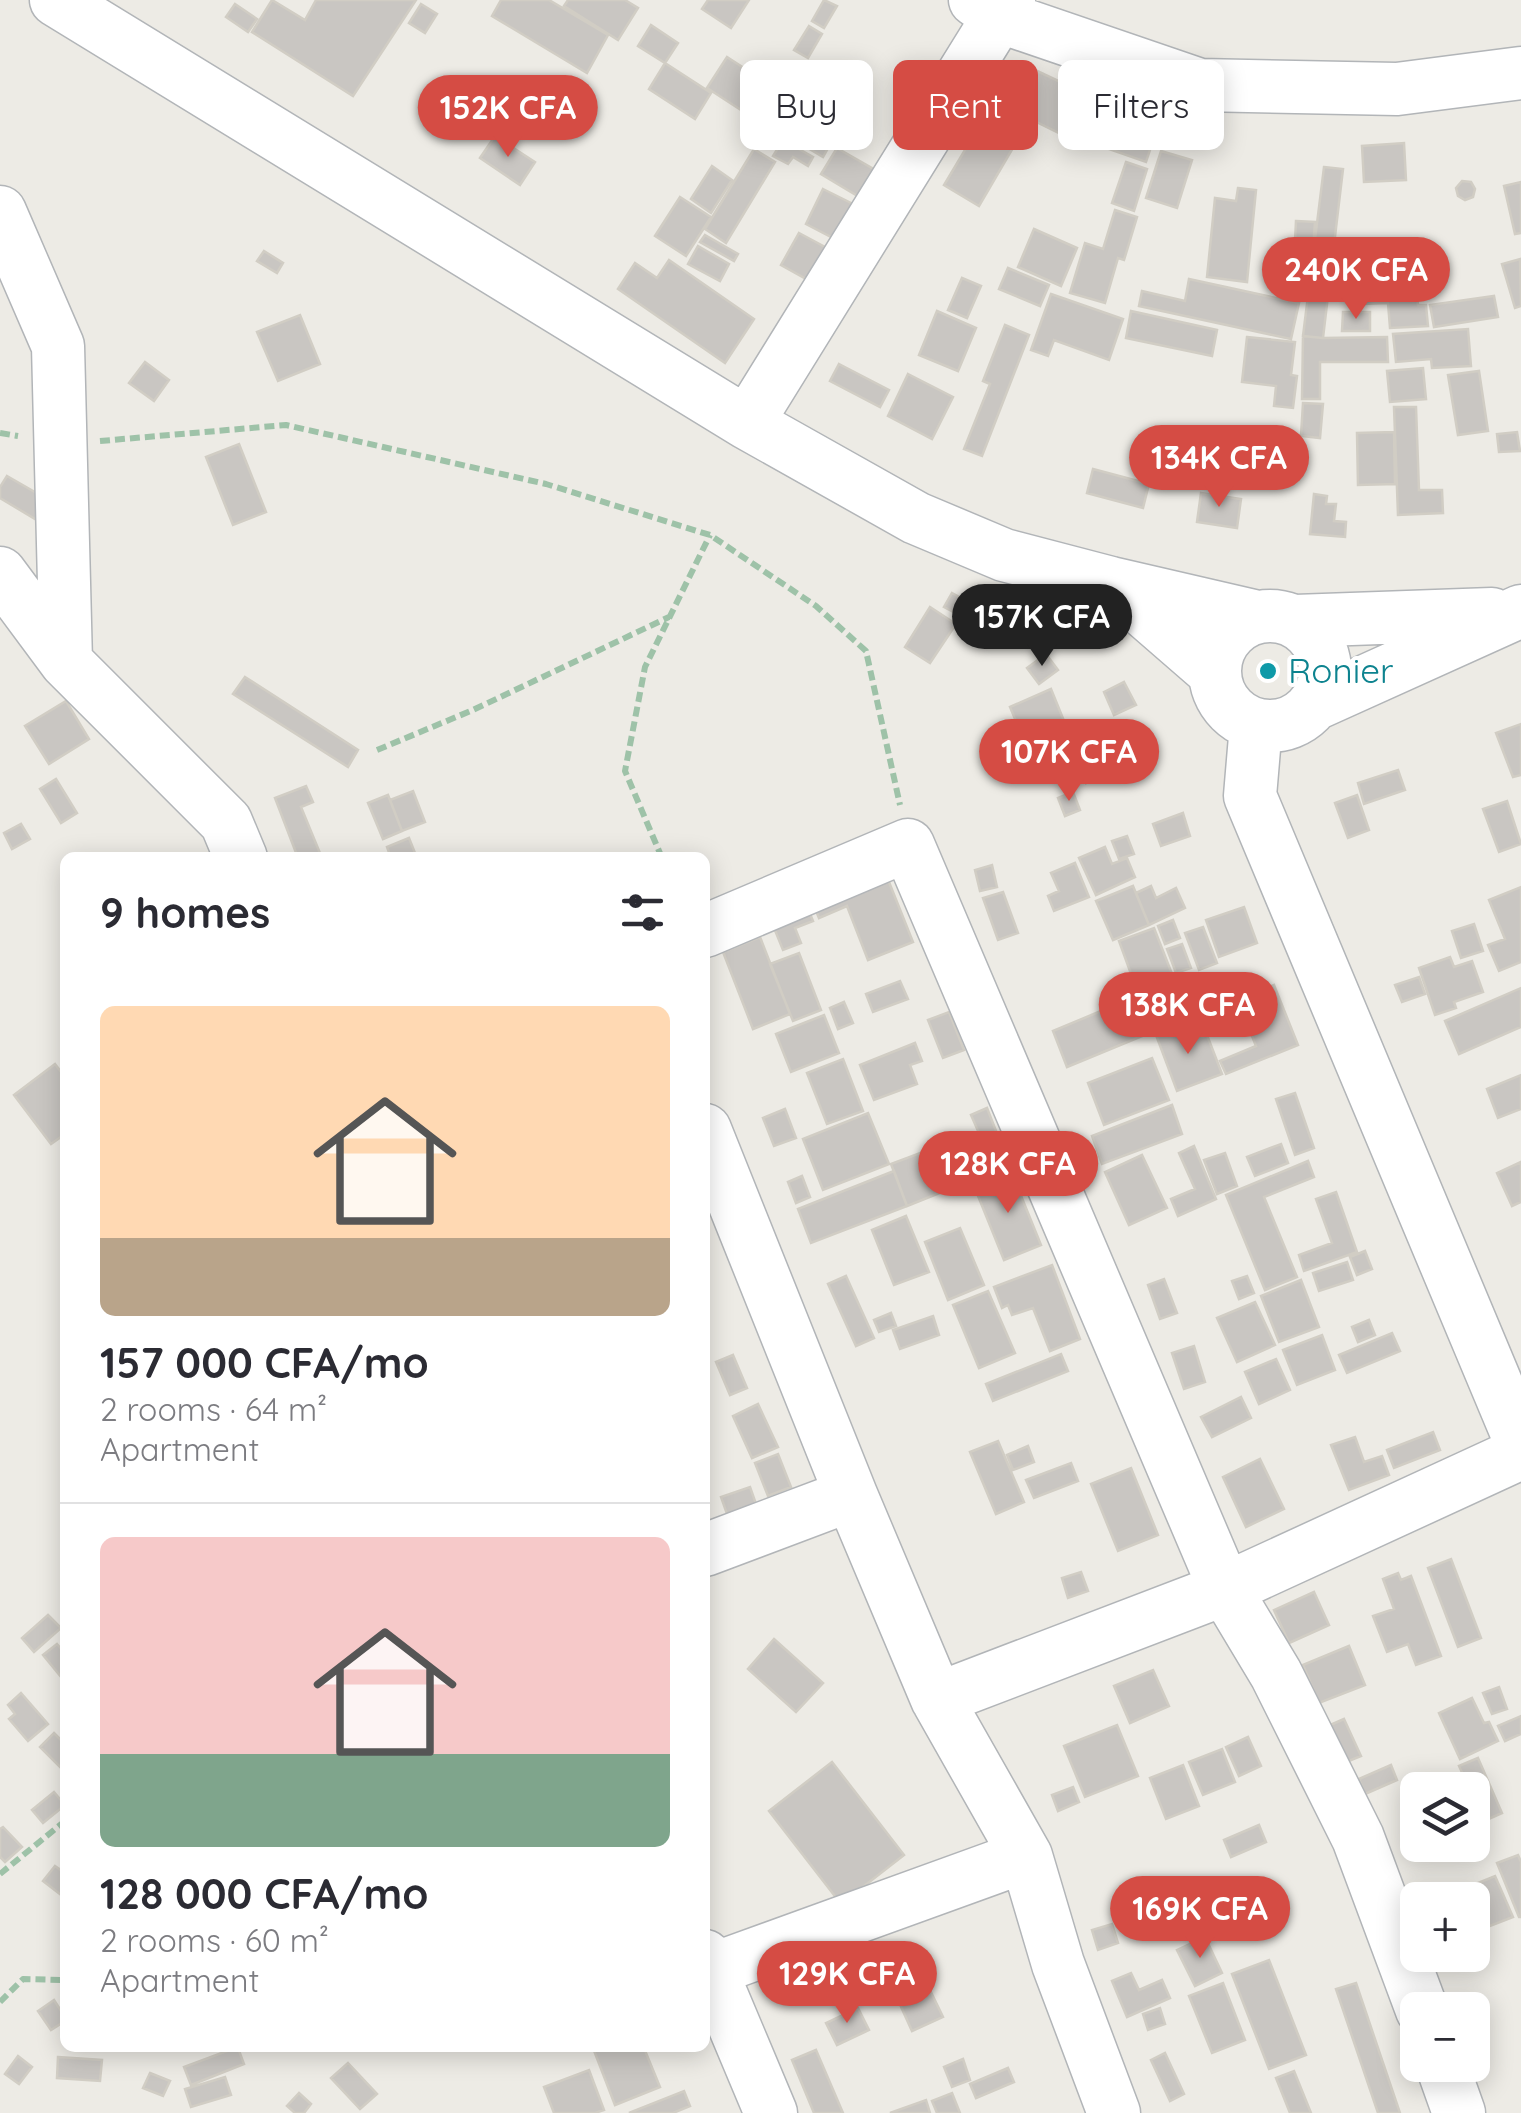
<!DOCTYPE html>
<html lang="en">
<head>
<meta charset="utf-8">
<style>
  :root { --surface:#fff; --page:#f7f7f7; --text:#2b2b33; --muted:#7c7c81; --line:#e1e1e2; --accent:#d54c44 }
  body { margin:0; font-family:Quicksand,sans-serif; background:var(--page); color:var(--text); height:100vh; display:flex; flex-direction:column; font-size:38px; white-space:nowrap }
  * { box-sizing:border-box; margin:0 }
  p { font-size:32px; color:var(--muted) }
  .icon { flex:none; width:55px; height:55px; fill:none; stroke:currentColor; stroke-width:2; stroke-linecap:round; stroke-linejoin:round }
  .map { position:relative; flex:1; overflow:hidden }
  .drawer { position:absolute; left:60px; top:852px; width:650px; height:1200px; display:flex; flex-direction:column; background:var(--surface); border-radius:15px; box-shadow:0 5px 25px #0003 }
  .drawer>* { flex:none }
  .banner { position:absolute; left:740px; top:60px; width:630px; height:90px; display:flex; gap:20px }
  .buttons { position:absolute; left:1400px; top:1772px; display:grid; gap:20px }
  .buttons a { display:grid; place-items:center; width:90px; height:90px; border-radius:15px; background:var(--surface); box-shadow:0 5px 25px #0003; font-size:50px }
  .price { position:absolute; translate:-50% -85px; padding:0 22px; border-radius:35px; background:var(--accent); color:#fff; font-size:32px; line-height:65px; filter:drop-shadow(0 2px 5px #0008) }
  .price::after { content:''; position:absolute; left:50%; top:60px; width:30px; height:22px; margin-left:-15px; background:inherit; clip-path:polygon(0 0,100% 0,50% 100%) }
  .price.selected { background:#222; color:#fff }
  ul { padding:0; list-style:none }
  li { display:grid; align-content:center; gap:20px; height:530px; padding:0 40px }
  li+li { border-top:2px solid var(--line) }
  li span { display:grid; place-items:center; height:310px; border-radius:15px; color:#555 }
  li>.icon { margin-inline-start:auto }
  span .icon { width:180px; height:180px; fill:#fffc; stroke-width:1 }
  li b { font-size:42px }
  h2 { display:flex; justify-content:space-between; align-items:center; height:120px; padding:0 40px; font-size:42px }
  .chip { padding:0 35px; border-radius:15px; background:var(--surface); box-shadow:0 5px 25px #0003; font-size:35px; line-height:90px }
  .chip.selected { background:var(--accent); color:#fff }
  .map>svg:first-child { display:block }
  .building { fill:#c9c6c2; stroke:#d1cdc4; stroke-width:2.5 }
  .lines { fill:none; stroke-linecap:round; stroke-linejoin:round }
  .minor-casing { stroke:#b2b5b8; stroke-width:55 }
  .path { stroke:#9ec2a8; stroke-width:6; stroke-dasharray:10 5; stroke-linecap:butt }
  .minor { stroke:#fff; stroke-width:52 }
  .culture-dot { fill:#0f9aa8; stroke:#fff; stroke-width:4 }
  .labels { text-anchor:middle; stroke-width:8; stroke-linejoin:round; paint-order:stroke }
  .culture-label { font-size:35px; fill:#0d838f; stroke:#fff; text-anchor:start }
</style>
</head>
<body>
<div class="map">
<svg width="1521" height="2113" viewBox="0 0 1521 2113">
  <rect width="100%" height="100%" fill="#edebe5"/>
  <path class="building" d="M272,0l33,20 11,-20h100l-63,96 -101,-64z
    M501,0h48l59,35 -21,38 -95,-57z
    M568,0h57l13,8 -20,32 -54,-34z
    M708,0h41l-18,28 -29,-19z
    M824,0l13,6 -13,22 -12,-7z
    M235,4l22,15 -9,13 -22,-15z
    M421,4l16,10 -12,19 -16,-10z
    M651,25l27,18 -13,20 -27,-17z
    M809,26l13,8 -14,24 -14,-8z
    M727,57l57,37 -20,31 -57,-37z
    M665,63l46,30 -16,26 -46,-30z
    M1033,69l51,24 -19,43 -51,-25z
    M788,94l53,31 -18,32 -52,-31z
    M990,108l34,21 -45,77 -35,-21z
    M1122,113l36,13 -12,36 -37,-13z
    M495,136l40,26 -15,23 -40,-27z
    M783,140l30,17 -5,9 -15,-9 -5,7 -15,-8z
    M1404,143l2,37 -42,2 -2,-36z
    M837,148l40,23 -16,27 -40,-24z
    M754,149l21,13 -49,81 -21,-14z
    M1161,151l31,9 -15,48 -31,-10z
    M1126,162l21,7 -13,42 -22,-8z
    M712,166l20,14 -21,33 -20,-14z
    M1324,167l19,2 -20,169 -20,-2z
    M1462,181l9,1 4,7 -2,8 -8,3 -7,-4 -2,-8z
    M1521,182v51l-6,1 -11,-48z
    M1238,188l18,2 -9,92 -40,-5 8,-79 21,3z
    M823,189l30,15 -18,35 -29,-15z
    M680,197l31,20 -25,39 -31,-20z
    M1115,210l22,7 -13,43 -6,-2 -13,45 -35,-10 15,-50 18,6z
    M1296,221l19,1 -3,40 -18,-1z
    M1034,229l43,19 -16,38 -43,-19z
    M799,233l26,14 -17,33 -27,-15z
    M705,235l33,19 -4,7 -34,-19z
    M698,246l31,18 -9,17 -32,-17z
    M264,251l19,12 -6,10 -20,-12z
    M1413,252l5,53h8l2,21 -38,2 -2,-25 -24,1 -2,-25 23,-1 -2,-24z
    M1520,259l1,47 -6,2 -13,-44z
    M669,260l85,59 -29,44 -107,-74 17,-26 22,15z
    M1008,268l41,17 -9,21 -41,-17z
    M962,278l19,8 -14,32 -19,-8z
    M1189,279l110,24 -8,36 -152,-33 3,-15 43,10z
    M1051,294l72,25 -14,41 -55,-20 -6,16 -17,-6z
    M1494,296l4,21 -64,10 -4,-22z
    M937,311l39,17 -18,43 -39,-16z
    M1131,311l86,19 -5,26 -86,-18z
    M1343,312h27v19h-28z
    M300,315l20,49 -42,17 -21,-49z
    M1005,325l24,10 -47,121 -18,-7 26,-65 -7,-3z
    M1468,329l3,37 -39,2 -1,-9 -35,3 -3,-28z
    M1303,336l20,2 64,-1 1,25h-68v37h-18z
    M1247,337l48,5 -4,33 6,1 -4,32 -19,-2 2,-20 -34,-4z
    M145,362l24,18 -15,21 -25,-18z
    M839,364l50,26 -9,17 -50,-26z
    M1423,368l3,31 -36,3 -3,-31z
    M1479,371l9,60 -30,4 -10,-60z
    M908,374l45,23 -21,42 -44,-23z
    M1303,403l20,1 -3,34 -19,-2z
    M1394,407h22l3,83h23l1,23 -45,2z
    M1206,427l32,4 -6,53 -31,-4z
    M1394,432l1,52 -37,1 -1,-52z
    M1517,432l3,19 -21,1 -2,-18z
    M239,444l27,68 -33,13 -27,-68z
    M1093,469l56,15 -6,24 -56,-15z
    M7,476l45,26 -12,20 -40,-24v-11z
    M1201,493l40,6 -4,29 -40,-6z
    M1314,494l13,2 -1,8h10l-2,17 12,1 -1,15 -35,-3z
    M952,593l26,14 -11,18 -10,-6 2,-4 -15,-8z
    M930,607l26,17 -26,39 -25,-16z
    M1046,654l12,16 -19,14 -12,-16z
    M245,677l113,73 -10,17 -115,-73z
    M1124,682l12,23 -22,10 -10,-23z
    M1051,689l24,59 -41,17 -24,-58z
    M66,701l23,38 -40,25 -24,-38z
    M1521,724v51l-8,2 -17,-44z
    M1143,736l9,19 -66,28 -8,-19z
    M1398,770l7,20 -41,14 -6,-21z
    M56,779l21,34 -16,10 -21,-34z
    M306,786l7,16 -12,5 21,51h-24l-23,-60z
    M413,791l12,31 -23,9 -12,-31z
    M1073,792l7,18 -15,6 -7,-18z
    M388,795l14,36 -19,8 -15,-36z
    M1357,795l12,35 -21,8 -13,-35z
    M1507,801l14,43 -22,8 -16,-43z
    M1183,813l7,23 -29,10 -8,-22z
    M21,824l9,15 -18,10 -8,-16z
    M1127,836l7,18 -15,5 -7,-18z
    M409,838l8,20h-26l-4,-11z
    M1105,847l7,17 15,-6 8,19 -39,18 -17,-37z
    M1075,863l14,34 -35,14 -6,-15 11,-5 -8,-18z
    M992,865l5,22 -17,4 -5,-21z
    M885,872l28,70 -45,18 -21,-54 -28,12 -7,-17z
    M1133,886l16,39 -36,15 -17,-39z
    M1151,886l5,12 20,-10 9,20 -36,17 -13,-32z
    M1521,887v75l-22,9 -11,-26 17,-6 -16,-39z
    M1003,892l15,41 -20,7 -15,-42z
    M806,904l7,17 -18,7 6,15 -18,7 -13,-32z
    M1244,907l13,36 -38,14 -13,-37z
    M1173,920l7,18 -15,6 -7,-18z
    M1474,924l9,27 -22,7 -9,-27z
    M1203,927l14,36 -18,7 -14,-37z
    M1154,928l20,51 -36,14 -19,-52z
    M760,937l30,77 -37,15 -30,-77z
    M1182,944l9,24 -15,5 -9,-24z
    M799,953l22,57 -28,11 -23,-57z
    M1450,957l4,10 18,-6 11,31 -29,10 2,6 -21,7 -16,-47z
    M1419,977l6,17 -23,8 -7,-17z
    M900,981l8,18 -35,13 -7,-18z
    M1274,985l24,60 -72,29 -6,-13 36,-15 -12,-30 17,-8 -6,-15z
    M1521,988v39l-62,27 -14,-33z
    M1132,998l15,36 -80,33 -14,-36z
    M844,1002l9,21 -15,6 -8,-21z
    M949,1012l15,38 -21,8 -15,-38z
    M1212,1012l7,18 -15,5 -7,-18z
    M824,1015l15,38 -48,19 -15,-38z
    M1190,1022l7,17 10,-4 15,39 -45,17 -21,-56z
    M915,1043l7,18 -12,4 7,19 -43,16 -14,-35z
    M1152,1058l17,42 -65,25 -16,-42z
    M843,1059l20,52 -36,13 -20,-51z
    M55,1064l10,13v57l-14,10 -37,-49z
    M1521,1075v34l-23,9 -11,-29z
    M1295,1093l19,55 -19,7 -19,-56z
    M1172,1105l10,29 -80,30 -10,-28z
    M987,1108l13,33 -15,6 -14,-32z
    M785,1109l11,29 -22,8 -11,-28z
    M868,1113l21,51 -66,26 -20,-51z
    M1281,1144l7,19 -33,13 -8,-19z
    M1194,1146l22,53 -38,17 -7,-17 24,-10 -16,-36z
    M1001,1151l6,15 -21,8 -7,-15z
    M920,1153l9,24 11,-4 7,17 -40,16 -16,-42z
    M1225,1153l12,33 -20,8 -13,-34z
    M1142,1155l25,53 -38,17 -24,-53z
    M1308,1161l6,16 -50,20 33,80 -32,13 -39,-95z
    M1521,1162v40l-9,4 -15,-33z
    M894,1171l13,35 -96,37 -13,-34z
    M1011,1171l30,74 -37,15 -30,-74z
    M802,1176l8,21 -14,6 -8,-21z
    M1336,1192l21,60 -53,19 -5,-16 33,-12 -16,-44z
    M906,1216l23,56 -35,13 -22,-55z
    M960,1228l24,57 -36,15 -23,-58z
    M1365,1251l7,18 -15,6 -7,-18z
    M1347,1262l6,18 -34,11 -6,-18z
    M1052,1265l28,74 -30,12 -17,-43 -21,7 -4,-10 -6,3 -8,-21z
    M846,1276l28,62 -18,8 -28,-62z
    M1247,1276l7,17 -15,6 -7,-18z
    M1164,1279l13,34 -17,6 -12,-34z
    M1301,1280l18,47 -40,15 -18,-46z
    M988,1291l27,62 -36,15 -26,-63z
    M1255,1302l20,43 -38,17 -20,-44z
    M891,1313l5,13 -17,6 -5,-12z
    M933,1316l6,19 -39,14 -7,-19z
    M1369,1320l6,15 -17,7 -6,-15z
    M1392,1333l8,18 -53,22 -8,-18z
    M1322,1335l13,35 -38,15 -14,-35z
    M1194,1346l11,36 -21,7 -12,-36z
    M1061,1354l7,17 -75,30 -7,-17z
    M733,1355l14,33 -17,7 -14,-33z
    M1276,1359l14,31 -31,14 -14,-32z
    M1241,1397l10,21 -39,19 -11,-20z
    M758,1404l20,43 -26,11 -19,-42z
    M1433,1432l7,18 -46,18 -7,-18z
    M1355,1437l9,25 18,-6 7,19 -40,15 -18,-45z
    M998,1441l26,61 -28,12 -26,-62z
    M1028,1446l6,16 -21,8 -6,-15z
    M778,1454l13,33 -23,9 -13,-33z
    M1260,1459l24,50 -38,18 -23,-50z
    M1071,1463l7,18 -44,17 -8,-18z
    M1131,1468l27,67 -40,16 -27,-67z
    M750,1487l6,17 -29,10 -6,-17z
    M1451,1559l30,79 -23,9 -30,-79z
    M1081,1572l7,19 -20,7 -6,-20z
    M1398,1573l3,7 10,-4 30,80 -25,9 -8,-21 -21,8 -14,-36 21,-7 -11,-30z
    M1314,1592l15,33 -40,18 -15,-33z
    M48,1615l13,13 -27,24 -12,-14z
    M774,1639l49,44 -27,29 -48,-43z
    M57,1644l8,9v20l-4,4 -18,-22z
    M1349,1646l16,39 -46,18 -16,-38z
    M1153,1670l16,36 -39,17 -16,-37z
    M1499,1687l8,22 -15,5 -9,-21z
    M21,1693l27,31 -20,17 -19,-22 6,-5 -7,-9z
    M1472,1698l12,25 5,-1 9,19 -38,18 -21,-46z
    M1521,1716v18l-16,7 -7,-15z
    M1344,1719l17,37 -17,7 -16,-37z
    M1117,1725l21,51 -53,21 -21,-51z
    M54,1733l11,11v28l-25,-25z
    M1248,1737l13,29 -22,10 -13,-29z
    M1222,1749l13,33 -32,13 -14,-33z
    M1478,1758l24,55 -18,8 -12,-26v-5h-2l-11,-24z
    M832,1762l72,93 -63,49 -72,-93z
    M1183,1765l16,41 -33,13 -16,-41z
    M1391,1765l6,15 -32,14 -6,-15z
    M1073,1787l6,15 -21,9 -6,-16z
    M54,1792l11,13 -22,18 -11,-13z
    M1259,1825l7,17 -35,15 -7,-17z
    M3,1827l19,20 -17,15 -5,-5v-28z
    M1518,1855l3,7v55h-2l-22,-54z
    M55,1866l10,7v25l-22,-17z
    M1495,1876l18,41 -41,16v-33h-17l-2,-7z
    M1179,1879l16,36 -48,20 -15,-36z
    M1112,1924l6,19 -20,7 -6,-20z
    M1205,1937l17,36 -27,13 -18,-36z
    M1269,1960l37,95 -37,14 -37,-95z
    M1131,1973l8,17 23,-10 8,18 -43,19 -15,-36z
    M1223,1983l22,57 -33,13 -23,-57z
    M1356,1983l44,130h-22l-42,-124z
    M928,1986l15,31 -31,14 -14,-31z
    M54,2000l11,17v4l-14,9 -13,-19z
    M858,2008l11,22 -32,15 -11,-22z
    M1160,2008l5,16 -17,6 -5,-16z
    M235,2048h3l6,16 -53,21 -7,-18z
    M593,2048h51l16,39 -45,18z
    M816,2050l27,63h-29l-22,-53z
    M1165,2053l19,41 -14,7 -19,-41z
    M18,2056l14,11 -13,17 -14,-10z
    M58,2057l44,3 -2,21 -43,-3z
    M963,2059l7,21 -18,7 -8,-20z
    M348,2063l29,31 -17,15 -29,-31z
    M1008,2068l6,14 -38,16 -6,-14z
    M589,2070l15,40 -9,3h-41l-10,-26z
    M1294,2071l17,42h-21l-14,-35z
    M150,2073l20,8 -7,15 -20,-8z
    M225,2077l6,18 -40,12 -6,-18z
    M684,2091l6,15 -17,7h-44z
    M299,2093l12,11 -7,9h-9l-8,-7z
    M952,2093l8,20h-23l-5,-12z
    M926,2100l4,13h-40z"/>
  <g class="lines">
    <g class="minor-casing">
      <path id="minor" d="M56,0l691,423 169,95 88,37 107,28 147,34
        M975,0l23,16 202,69 197,4 124,-16
        M0,212l58,134 8,316
        M747,423l262,-423
        M0,573l66,89 160,160 15,36
        M1116,587l99,86
        M1215 671a55 55 0 1 1 110 0a55 55 0 1 1-110 0Z
        M1295,621l197,-7
        M1315,704l206,-93
        M1256,725l-6,71 271,647
        M705,931l203,-86 317,744 51,85 82,164 64,172
        M705,1130l146,365 86,204 89,157 32,108 56,149
        M705,1550l146,-55
        M937,1699l288,-110 296,-136
        M705,1956l66,157
        M711,1970l315,-114
        M1442,2065l17,48"/>
    </g>
    <path class="path" d="M0,433l18,3
      M100,441l186,-16 260,59 164,51 106,71 50,45 34,154
      M377,750l96,-40 196,-93
      M662,858l-37,-87 20,-104 65,-132
      M0,1874l65,-53
      M0,2002l23,-23 42,1"/>
    <use href="#minor" class="minor"/>
  </g>
  <circle class="culture-dot" cx="1268" cy="671" r="10"/>
  <g class="labels">
    <g class="culture-label">
      <text x="1288" y="683">Ronier</text>
    </g>
  </g>
</svg>
<div class="buttons">
<a><svg class="icon" aria-label="layers" viewBox="0 0 24 24"><path d="M12 4l9 5-9 5-9-5zM3 14l9 5 9-5"/></svg></a>
<a>+</a>
<a>−</a>
</div>
<b class="price" style="left:508px;top:160px">152K CFA</b>
<b class="price" style="left:1356px;top:322px">240K CFA</b>
<b class="price" style="left:1219px;top:510px">134K CFA</b>
<b class="price selected" style="left:1042px;top:669px">157K CFA</b>
<b class="price" style="left:1069px;top:804px">107K CFA</b>
<b class="price" style="left:1188px;top:1057px">138K CFA</b>
<b class="price" style="left:1008px;top:1216px">128K CFA</b>
<b class="price" style="left:1200px;top:1961px">169K CFA</b>
<b class="price" style="left:847px;top:2026px">129K CFA</b>
<div class="banner">
<a class="chip">Buy</a>
<a class="chip selected">Rent</a>
<a class="chip">Filters</a>
</div>
<section class="drawer">
<h2>9 homes<svg class="icon" aria-label="filters" viewBox="0 0 24 24"><path d="M4 7h16M4 17h16"/><circle cx="9" cy="7" r="2"/><circle cx="15" cy="17" r="2"/></svg></h2>
<ul>
<li><span style="background:linear-gradient(#ffd9b3 75%,#b9a48a 0)"><svg class="icon" aria-label="home" viewBox="0 0 24 24"><path d="M3 11l9-7 9 7M6 9v11h12V9"/></svg></span><div><b>157 000 CFA/mo</b><p>2 rooms · 64 m²</p><p>Apartment</p></div></li>
<li><span style="background:linear-gradient(#f6c9c9 70%,#7fa58c 0)"><svg class="icon" aria-label="home" viewBox="0 0 24 24"><path d="M3 11l9-7 9 7M6 9v11h12V9"/></svg></span><div><b>128 000 CFA/mo</b><p>2 rooms · 60 m²</p><p>Apartment</p></div></li>
</ul>
</section>
</div>
</body>
</html>
